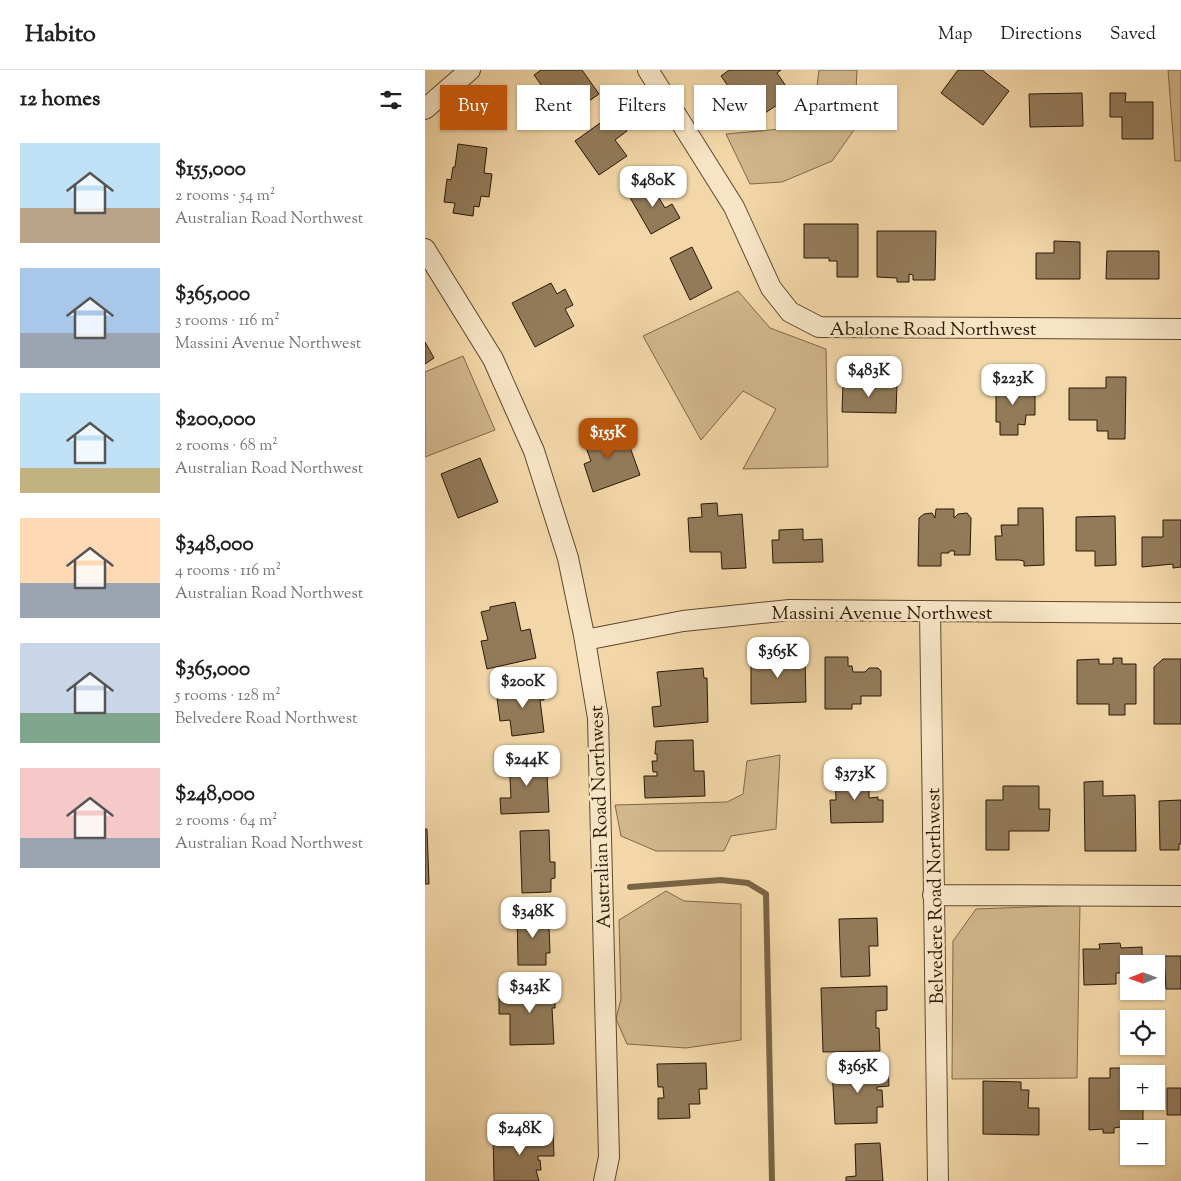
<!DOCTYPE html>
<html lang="en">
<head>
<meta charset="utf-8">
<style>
  :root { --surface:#fff; --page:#f2f2f2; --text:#222; --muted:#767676; --line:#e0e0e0; --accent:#b45309 }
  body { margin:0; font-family:"Sorts Mill Goudy",serif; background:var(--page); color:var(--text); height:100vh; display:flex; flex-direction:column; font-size:19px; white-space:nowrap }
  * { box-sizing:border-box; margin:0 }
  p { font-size:16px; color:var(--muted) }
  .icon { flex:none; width:28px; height:28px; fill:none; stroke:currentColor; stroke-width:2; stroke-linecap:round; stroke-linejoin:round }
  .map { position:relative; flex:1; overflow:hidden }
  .details { display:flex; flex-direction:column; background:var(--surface); width:425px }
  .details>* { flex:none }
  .guide { position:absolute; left:15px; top:15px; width:475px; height:45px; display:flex; gap:10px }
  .needle { width:32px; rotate:269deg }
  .controls { position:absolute; left:695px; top:885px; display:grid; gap:10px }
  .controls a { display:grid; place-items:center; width:45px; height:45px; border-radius:0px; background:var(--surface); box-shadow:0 1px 4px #0004; font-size:25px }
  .price { position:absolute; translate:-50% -42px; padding:0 11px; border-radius:10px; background:#fff; color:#222; font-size:16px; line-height:32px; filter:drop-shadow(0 1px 2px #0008) }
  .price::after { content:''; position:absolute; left:50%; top:30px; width:15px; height:11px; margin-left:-8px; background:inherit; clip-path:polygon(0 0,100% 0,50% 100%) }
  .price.current { background:var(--accent); color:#fff }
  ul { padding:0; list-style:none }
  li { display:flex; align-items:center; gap:15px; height:125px; padding:0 20px }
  li span { display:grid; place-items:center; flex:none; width:140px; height:100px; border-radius:0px; color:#555 }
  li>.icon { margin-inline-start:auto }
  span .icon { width:60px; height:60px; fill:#fffc; stroke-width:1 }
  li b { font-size:21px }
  h2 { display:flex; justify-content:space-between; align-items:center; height:60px; padding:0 20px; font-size:21px }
  .tag { padding:0 18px; border-radius:0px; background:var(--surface); box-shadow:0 1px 4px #0004; font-size:18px; line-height:45px }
  .tag.current { background:var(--accent); color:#fff }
  header { display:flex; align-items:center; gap:30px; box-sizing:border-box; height:70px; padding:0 25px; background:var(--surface); border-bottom:1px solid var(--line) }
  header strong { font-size:24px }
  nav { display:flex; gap:28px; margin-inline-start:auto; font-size:18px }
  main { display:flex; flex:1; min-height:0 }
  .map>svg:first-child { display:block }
  .green { fill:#d1b78c; stroke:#7e6849 }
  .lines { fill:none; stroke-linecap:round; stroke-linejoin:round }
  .stream { stroke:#7a6446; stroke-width:6 }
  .building { fill:#937b5a; stroke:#2b1806 }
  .minor-casing { stroke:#5d482e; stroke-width:22 }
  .minor { stroke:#f7e5c6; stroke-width:20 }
  .labels { text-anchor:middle; stroke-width:5; stroke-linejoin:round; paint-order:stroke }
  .street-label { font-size:19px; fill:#2b1806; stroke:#f7e5c6 }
</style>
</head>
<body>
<header>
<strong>Habito</strong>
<nav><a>Map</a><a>Directions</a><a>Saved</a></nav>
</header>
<main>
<section class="details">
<h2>12 homes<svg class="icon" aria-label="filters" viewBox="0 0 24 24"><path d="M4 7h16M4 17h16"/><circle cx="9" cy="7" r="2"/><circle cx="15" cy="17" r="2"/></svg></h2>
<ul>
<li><span style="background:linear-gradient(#bfe0f5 65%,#b9a48a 0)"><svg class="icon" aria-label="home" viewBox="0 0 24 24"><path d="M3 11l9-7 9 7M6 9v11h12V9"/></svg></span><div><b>$155,000</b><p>2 rooms · 54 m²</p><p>Australian Road Northwest</p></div></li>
<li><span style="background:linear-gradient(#a9c7e8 65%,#9aa5b1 0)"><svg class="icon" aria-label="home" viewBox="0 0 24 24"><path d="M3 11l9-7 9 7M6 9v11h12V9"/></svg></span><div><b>$365,000</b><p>3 rooms · 116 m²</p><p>Massini Avenue Northwest</p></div></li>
<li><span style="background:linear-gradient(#bfe0f5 75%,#c2b280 0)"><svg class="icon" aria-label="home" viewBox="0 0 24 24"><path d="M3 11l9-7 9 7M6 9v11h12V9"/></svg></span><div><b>$200,000</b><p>2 rooms · 68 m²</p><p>Australian Road Northwest</p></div></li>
<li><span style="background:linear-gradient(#ffd9b3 65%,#9aa5b1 0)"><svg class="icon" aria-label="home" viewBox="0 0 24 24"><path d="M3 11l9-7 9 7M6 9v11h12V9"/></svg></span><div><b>$348,000</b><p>4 rooms · 116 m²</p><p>Australian Road Northwest</p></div></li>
<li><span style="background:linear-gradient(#c9d6e8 70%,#7fa58c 0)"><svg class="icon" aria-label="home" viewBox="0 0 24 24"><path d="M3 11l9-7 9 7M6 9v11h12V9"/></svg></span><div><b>$365,000</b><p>5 rooms · 128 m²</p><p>Belvedere Road Northwest</p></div></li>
<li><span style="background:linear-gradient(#f6c9c9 70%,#9aa5b1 0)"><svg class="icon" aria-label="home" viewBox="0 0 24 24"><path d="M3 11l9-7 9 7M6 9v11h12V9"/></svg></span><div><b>$248,000</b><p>2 rooms · 64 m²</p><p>Australian Road Northwest</p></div></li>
</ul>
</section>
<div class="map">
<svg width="756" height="1111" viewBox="0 0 756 1111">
  <rect width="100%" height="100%" fill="#f3d7a8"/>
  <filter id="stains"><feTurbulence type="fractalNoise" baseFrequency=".004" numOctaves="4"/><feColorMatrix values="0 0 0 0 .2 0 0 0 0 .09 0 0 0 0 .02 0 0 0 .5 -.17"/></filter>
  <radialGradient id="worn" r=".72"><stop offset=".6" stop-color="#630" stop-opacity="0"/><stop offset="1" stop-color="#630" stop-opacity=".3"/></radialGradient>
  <path class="green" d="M394,0h38l-3,60 -22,31 -50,21 -32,2 -24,-50 55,-5 36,-43z
    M743,0h13v91h-6z
    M313,221l32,37 56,21 2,118 -85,2 33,-60 -33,-18 -42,49 -58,-104z
    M38,286l32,74 -70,27v-85z
    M355,685l-4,74 -45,7 -7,15h-68l-35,-15 -6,-31 112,-3 16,-8 4,-33z
    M241,821l18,10 57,3v136l-55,8 -59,-4 -11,-25 5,-20 -2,-79z
    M655,835l-3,173 -125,1 1,-138 23,-32z"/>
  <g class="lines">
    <path class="stream" d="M205,817l91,-7 27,3 18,11 6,287"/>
  </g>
  <path class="building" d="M116,0h41l17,24 -34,24 -31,-43z
    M304,0h52l-4,3 15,22 -27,18 -19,-28 -13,8 -12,-17z
    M533,0h24l27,21 -26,34 -42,-32z
    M657,23l1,33 -53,1 -1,-33z
    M685,23h16l-1,9h28v37h-31v-22h-12z
    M189,43l13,18 -12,9 12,16 -28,19 -24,-34z
    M33,74l29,4 -3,25 8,1 -3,23 -8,-1 -2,11 -5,-1 -1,10 -20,-3 2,-10 -11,-1 3,-23 4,1 2,-13h2z
    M224,111l16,27 7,-4 8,14 -29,16 -23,-40z
    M379,154h54v53h-21v-16h-8v-3h-25z
    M452,161h59l-1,49h-22v-5l-4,-1v8h-12v-4l-20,-1z
    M629,171l26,1v37h-44v-26h18z
    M267,177l20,41 -22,12 -20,-42z
    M682,181h52v28h-53z
    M126,213l6,11 8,-5 8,16 -8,4 9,17 -39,21 -23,-44z
    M0,272l9,16 -9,6z
    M681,307h20l-1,62h-17v-8h-11v-11h-28v-32h37z
    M571,311h14v4l25,3v27h-9l-1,10 -7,-1v11h-18v-13h-4z
    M418,313l54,1 -1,29 -54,-1z
    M178,356l6,20 18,-7 13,36 -47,17 -9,-28 7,-3 -10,-27z
    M55,388l18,44 -40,16 -17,-44z
    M292,433l1,13 24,-2 4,54 -24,1 -1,-17h-31l-2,-34 14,-1 -1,-13z
    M593,438h25l1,57 -20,1v-5l-5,-1h-23l-1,-24h7l-1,-11h17z
    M511,439h18v9l4,-4 9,-1 4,5 -1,37h-16l1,-4h-6v2h-8v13h-23l1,-48 5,-4 8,-1 3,5z
    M690,446l1,49 -21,1v-15h-19v-34z
    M738,450h18v47l-8,1v-4l-31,3v-30h21z
    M378,459v11l19,-1 1,23 -50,1 -1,-23h7v-10z
    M90,532l6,29 9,-2 6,29 -49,11 -6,-28 7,-1 -7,-28 9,-2v-3z
    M380,585l1,47 -55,2v-48z
    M400,587h23v9h4l1,6h12l4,-4h9l3,3v25h-20v8h-9v5h-27z
    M688,588h9v6h14v40h-11v11h-16v-11h-32v-44l22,-1v5h14z
    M738,589h18v65h-27v-57z
    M278,598l1,10h3l1,44 -54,5 -2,-20 9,-1 -4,-34z
    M117,613l2,17h-4l4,32 -32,4 -2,-16 -10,1 -3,-23 10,-1 -1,-9z
    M268,670l1,31h10l1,25 -60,2 -1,-22h13v-4h-4l-1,-11h5v-7h-2l1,-13z
    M121,687l3,55 -48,2 -1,-16h11l-2,-39z
    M444,703v25l9,-1v3h5v22l-52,1 -1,-23h6l-1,-26z
    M678,711v15l32,-1 1,56h-51l-1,-69z
    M578,716h36v23h11l-1,22h-40v19h-23v-50h17z
    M756,730v44h-2v6h-19l-1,-49z
    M0,759h2l2,55h-4z
    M124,760l1,32h5v16l-4,1v13l-29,1 -2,-62z
    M92,842h28l1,14h3l1,27h-4v12h-28z
    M452,848l1,28h-9l1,30 -29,1 -2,-58z
    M695,873l1,5 21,-1v17h-13v9h-13v11l-32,1 -1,-36h17l-1,-5z
    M739,886h17v33h-15z
    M85,914h41v14h4v10h-3l2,36 -44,1v-31h-11v-17h11z
    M462,916v24l-11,1v17h3l1,23 -57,1 -2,-64z
    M281,993l1,26h-8l1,15h-11l1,14 -32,1v-21h6l-1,-11h-5l-1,-23z
    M463,996l1,20 -12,1v3h5l1,17h-6v16l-42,1 -3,-56z
    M685,998h20l-1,33h14v28l-22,2v-4l-7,1v5h-11v-4l-14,1v-52h21z
    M558,1011l38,1v8h8l-1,18h11v27l-56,-1z
    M742,1018h14v27h-14z
    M128,1064l1,22h-16v4h2l1,10h-5l3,11h-45l-1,-46z
    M455,1073l3,38h-37v-4l10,-1 -1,-32z"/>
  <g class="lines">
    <g class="minor-casing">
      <path id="minor" d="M223,0l86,137 37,81 19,24 29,15 362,2
        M0,39l45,-39
        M0,179l68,110 41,92 34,107 16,77 14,83 11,439 -5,24
        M505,541l8,570
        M160,570l98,-19 107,-11 391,3
        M508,825l248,1"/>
    </g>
    <use href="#minor" class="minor"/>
  </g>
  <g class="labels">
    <g class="street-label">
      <text x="508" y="265">Abalone Road Northwest</text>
      <text x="457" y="549">Massini Avenue Northwest</text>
      <text transform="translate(174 747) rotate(-92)" y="7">Australian Road Northwest</text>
      <text transform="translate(509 826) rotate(-91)" y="7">Belvedere Road Northwest</text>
    </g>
  </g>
  <rect width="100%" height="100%" filter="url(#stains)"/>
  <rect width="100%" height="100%" fill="url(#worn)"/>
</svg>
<div class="controls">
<a><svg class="needle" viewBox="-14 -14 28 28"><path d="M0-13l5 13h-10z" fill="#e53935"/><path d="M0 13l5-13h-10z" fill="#767676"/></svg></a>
<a><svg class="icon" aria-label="locate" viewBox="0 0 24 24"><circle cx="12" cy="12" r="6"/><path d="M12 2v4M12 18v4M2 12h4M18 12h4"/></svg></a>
<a>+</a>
<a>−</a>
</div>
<b class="price" style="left:228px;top:138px">$480K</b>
<b class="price" style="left:444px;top:328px">$483K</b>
<b class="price" style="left:588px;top:336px">$223K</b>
<b class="price current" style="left:183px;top:390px">$155K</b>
<b class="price" style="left:353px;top:609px">$365K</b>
<b class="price" style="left:98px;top:639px">$200K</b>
<b class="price" style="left:102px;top:717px">$244K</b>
<b class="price" style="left:430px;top:731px">$373K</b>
<b class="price" style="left:108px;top:869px">$348K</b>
<b class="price" style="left:105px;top:944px">$343K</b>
<b class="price" style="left:433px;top:1024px">$365K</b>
<b class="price" style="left:95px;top:1086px">$248K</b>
<div class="guide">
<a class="tag current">Buy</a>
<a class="tag">Rent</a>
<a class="tag">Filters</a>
<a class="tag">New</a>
<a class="tag">Apartment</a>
</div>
</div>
</main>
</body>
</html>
